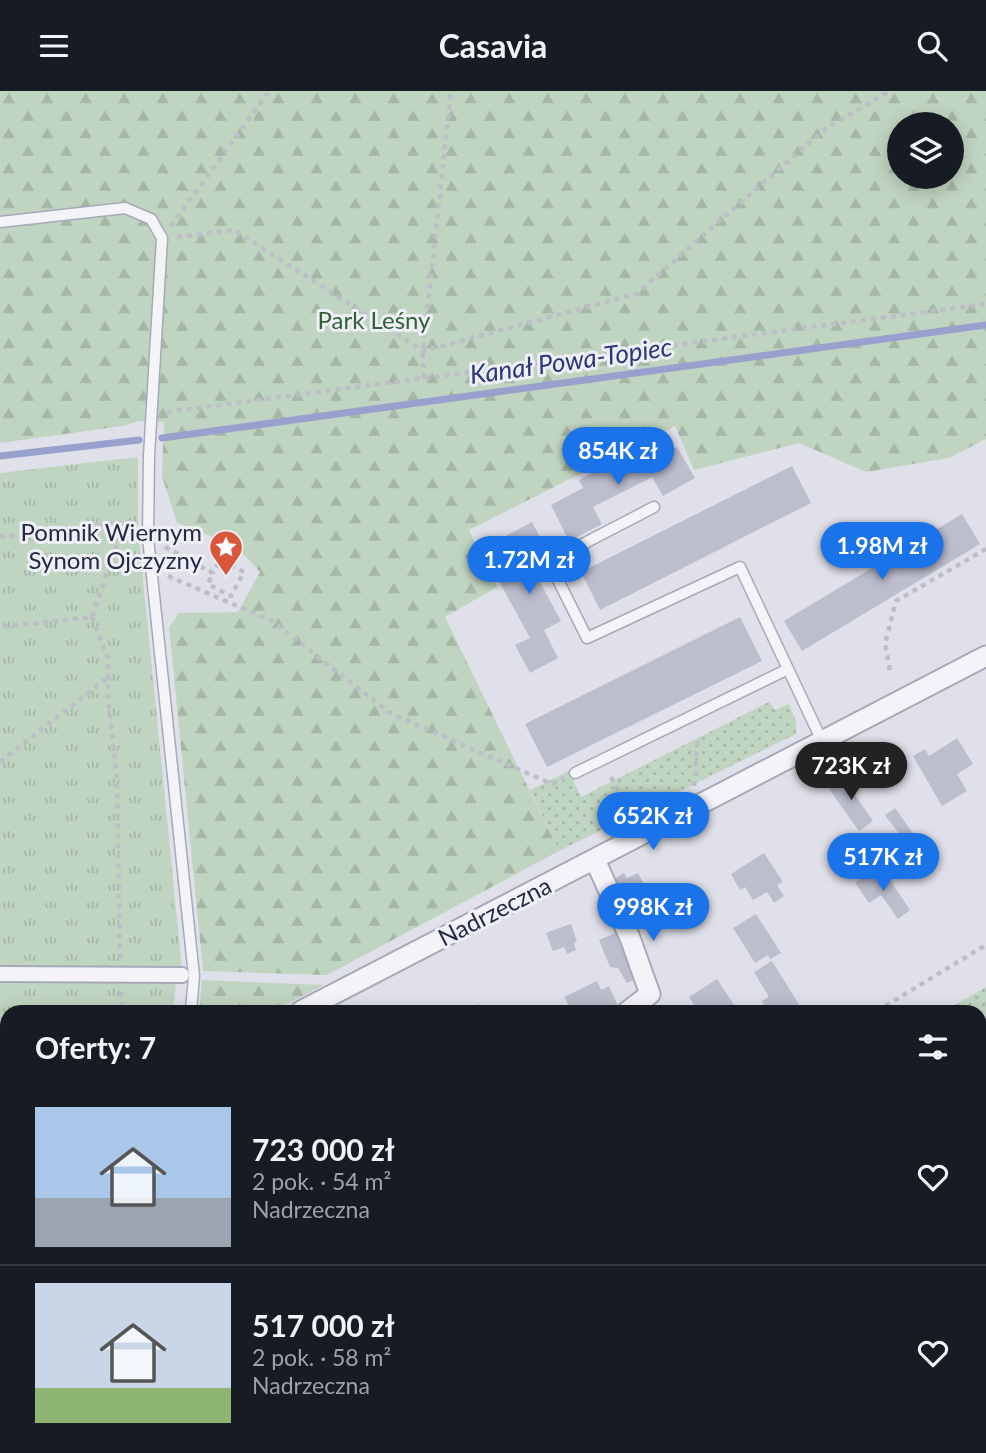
<!DOCTYPE html>
<html lang="pl">
<head>
<meta charset="utf-8">
<style>
  :root { --surface:#171b24; --page:#242831; --text:#f1f3f6; --muted:#9ea1a6; --line:#363941; --accent:#1a73e8 }
  body { margin:0; font-family:Lato,sans-serif; background:var(--page); color:var(--text); height:100vh; display:flex; flex-direction:column; font-size:26px; white-space:nowrap }
  * { box-sizing:border-box; margin:0 }
  p { font-size:23px; color:var(--muted) }
  .icon { flex:none; width:38px; height:38px; fill:none; stroke:currentColor; stroke-width:2; stroke-linecap:round; stroke-linejoin:round }
  .map { position:relative; flex:1; overflow:hidden }
  .drawer { position:absolute; left:0px; top:914px; width:987px; height:450px; display:flex; flex-direction:column; background:var(--surface); border-radius:21px 21px 0 0; box-shadow:0 4px 18px #0003 }
  .drawer>* { flex:none }
  .tools { position:absolute; left:887px; top:21px; display:grid; gap:14px }
  .tools a { display:grid; place-items:center; width:77px; height:77px; border-radius:50%; background:var(--surface); box-shadow:0 4px 18px #0003; font-size:35px }
  .price { position:absolute; translate:-50% -60px; padding:0 16px; border-radius:24px; background:var(--accent); color:#fff; font-size:23px; line-height:46px; filter:drop-shadow(0 2px 4px #0008) }
  .price::after { content:''; position:absolute; left:50%; top:42px; width:21px; height:16px; margin-left:-10px; background:inherit; clip-path:polygon(0 0,100% 0,50% 100%) }
  .price.current { background:#222; color:#fff }
  ul { padding:0; list-style:none }
  li { display:flex; align-items:center; gap:21px; height:175px; padding:0 35px }
  li+li { border-top:2px solid var(--line) }
  li span { display:grid; place-items:center; flex:none; width:196px; height:140px; border-radius:0px; color:#555 }
  li>.icon { margin-inline-start:auto }
  span .icon { width:84px; height:84px; fill:#fffc; stroke-width:1 }
  li b { font-size:30px }
  h2 { display:flex; justify-content:space-between; align-items:center; height:84px; padding:0 35px; font-size:30px }
  header { display:flex; justify-content:space-between; align-items:center; height:91px; padding:0 35px; background:var(--surface); font-size:32px; font-weight:700 }
  .map>svg:first-child { display:block }
  .grass { fill:url(#grass-dots) }
  .forest { fill:url(#forest-firs); fill-rule:evenodd }
  .park { fill:url(#park-tufts) }
  .lines { fill:none; stroke-linecap:round; stroke-linejoin:round }
  .stream { stroke:#98a0cd; stroke-width:7 }
  .building { fill:#bcbdcd }
  .service-casing { stroke:#a8a9b8; stroke-width:13 }
  .pedestrian-casing { stroke:#a8a9b8; stroke-width:18 }
  .minor-casing { stroke:#a8a9b8; stroke-width:23 }
  .path { stroke:#bebec9; stroke-width:4.5; stroke-dasharray:5 5; stroke-linecap:butt }
  .service { stroke:#f3f3f8; stroke-width:10 }
  .pedestrian { stroke:#f3f3f8; stroke-width:14 }
  .minor { stroke:#f3f3f8; stroke-width:19 }
  .labels { text-anchor:middle; stroke-width:6; stroke-linejoin:round; paint-order:stroke }
  .park-label { font-size:24px; fill:#336039; stroke:#eff0f7 }
  .poi-label { font-size:24px; fill:#272843; stroke:#eff0f7; text-anchor:end }
  .street-label { font-size:24px; fill:#272843; stroke:#eff0f7 }
  .water-label { font-size:26px; font-style:italic; fill:#2d377a; stroke:#eff0f7 }
</style>
</head>
<body>
<header><svg class="icon" aria-label="menu" viewBox="0 0 24 24"><path d="M4 6h16M4 12h16M4 18h16"/></svg>Casavia<svg class="icon" aria-label="search" viewBox="0 0 24 24"><circle cx="10" cy="10" r="6"/><path d="M15 15l6 6"/></svg></header>
<div class="map">
<svg width="986" height="1362" viewBox="0 0 986 1362">
  <defs>
    <pattern id="grass-dots" width="8" height="8" patternUnits="userSpaceOnUse" patternTransform="scale(1.75)"><rect width="8" height="8" fill="#c0d5c1"/><path d="M2 2h.1M6 6h.1" fill="none" stroke="#a5b7a7" stroke-width="1.8" stroke-linecap="round"/></pattern>
    <pattern id="forest-firs" width="22" height="20" patternUnits="userSpaceOnUse" patternTransform="scale(1.75)"><rect width="22" height="20" fill="#c0d5c1"/><path d="M5 1l3.5 6h-7zM16 11l3.5 6h-7z" fill="#a5b7a7"/></pattern>
    <pattern id="park-tufts" width="24" height="20" patternUnits="userSpaceOnUse" patternTransform="scale(1.75)"><rect width="24" height="20" fill="#c0d5c1"/><path d="M3 7l-1-3M5 7V3M7 7l1-3M15 17l-1-3M17 17v-4M19 17l1-3" fill="none" stroke="#a5b7a7"/></pattern>
  </defs>
  <rect width="100%" height="100%" fill="#e0e0ea"/>
  <path class="grass" d="M769,611l6,8 14,-6 7,18v12l-237,117 -29,-61 39,-19 12,26z
    M986,896v119l-6,-1v-94h-36z
    M986,1114v248h-229l4,-6h219v-236z"/>
  <path class="forest" d="M0,0h986v348l-37,19 -83,14 -67,-29 -105,27 -19,-44 -206,104 28,57 -52,30 114,234 -232,124 -124,-4 -34,-344 10,-14 59,-1 22,-40 -24,-26 -59,-23 -15,-47 2,-54 -25,-1 -16,5 -123,17zM900,33h52v53h-52z
    M202,889l122,5 -51,26h-74z
    M980,1014l6,1v99l-6,6z
    M237,1356h524l-4,6h-530z"/>
  <path class="park" d="M138,366v71l44,441 -6,13 -3,29h-166v436h79l-8,6h-78v-980z"/>
  <g class="lines">
    <path class="stream" d="M162,347l824,-113
      M0,365l139,-16"/>
  </g>
  <path class="building" d="M677,356l18,31 -32,18 -11,-19 -59,30 9,17 -33,17 -18,-36 32,-17 -4,-8 59,-31 7,15z
    M792,375l19,37 -211,107 -19,-38z
    M962,423l18,30 -178,107 -18,-30z
    M532,431l16,30 -19,10 32,59 -17,9 14,28 -28,15 -15,-28 15,-7 -32,-59 16,-9 -16,-30z
    M740,526l22,44 -215,106 -22,-43z
    M957,647l16,26 -16,10 10,17 -25,15 -29,-50 12,-7 4,7z
    M849,684l10,13 -6,4 20,29 -14,10 -30,-42z
    M895,717l31,44 -9,6 -32,-43z
    M764,762l19,29 -6,3 7,11 -10,7 -7,-11 -14,8 -8,-13 -5,3 -9,-16z
    M883,779l27,40 -12,9 -17,-24 -12,8 -14,-20 11,-8 3,4z
    M624,782l3,5 11,-5 13,25 -21,11 -16,-30z
    M756,823l25,39 -11,6 -2,-4 -13,8 -22,-35z
    M571,833l6,18 -3,1 2,7 -9,4 -3,-7 -11,4 -7,-18z
    M618,841l19,46 -10,5 -9,-15 -8,-1 -11,-27z
    M772,870l31,50h-35l-6,-10 7,-4 -15,-25z
    M717,888l21,32h-40l-9,-14z
    M597,890l4,9 8,-4 9,20 -6,5h-40l-8,-14z
    M480,913l4,7h-19z
    M659,914l4,6h-14z"/>
  <g class="lines">
    <g class="service-casing">
      <path id="service" d="M0,131l125,-14 26,11 11,19 -13,218 -1,82 46,438 -3,35
        M654,416l-96,50 -5,13 34,68 153,-71 82,174
        M575,682l213,-104"/>
    </g>
    <g class="pedestrian-casing">
      <path id="pedestrian" d="M0,883l182,1"/>
    </g>
    <g class="minor-casing">
      <path id="minor" d="M595,769l35,78 20,56 -22,17
        M301,920l685,-355
        M117,1362l8,-6"/>
    </g>
    <path class="path" d="M171,135l98,-135
      M177,146l57,-7 189,121 213,-57 189,-165 65,-38
      M424,287l-1,-27 28,-260
      M167,321l819,-108
      M116,432l17,-1
      M0,446l116,-14 3,16 -27,78 -92,10
      M165,456l48,26 -5,11 23,12 13,-24 -24,-12 -7,13
      M168,485l104,45 118,92 162,71 12,-6
      M92,526l16,41v40l9,81 3,180
      M890,579l-5,-26 11,-43 90,-52
      M0,671l107,-84
      M611,686l21,40
      M694,695l4,-50
      M121,901l1,19
      M877,920l109,-66
      M0,1356l7,-3
      M174,1362l8,-6"/>
    <use href="#service" class="service"/>
    <use href="#pedestrian" class="pedestrian"/>
    <use href="#minor" class="minor"/>
  </g>
  <defs>
    <g id="sight-pin" transform="scale(1.75)"><path d="M0 17L-7.5 6A9.5 9.5 0 1 1 7.5 6Z" fill="#d9563a" stroke="#eff0f7"/><path d="M0-6L1.8-2.2L6-1.7L2.9 1.2L3.7 5.4L0 3.3L-3.7 5.4L-2.9 1.2L-6-1.7L-1.8-2.2Z" fill="#fff"/></g>
  </defs>
  <g fill-rule="evenodd">
    <use href="#sight-pin" x="226" y="456"/>
  </g>
  <g class="labels">
    <g class="park-label">
      <text x="374" y="238">Park Leśny</text>
    </g>
    <g class="poi-label">
      <text x="202" y="450">Pomnik Wiernym<tspan x="202" dy="28">Synom Ojczyzny</tspan></text>
    </g>
    <g class="street-label">
      <text transform="translate(495 821) rotate(-27)" y="8">Nadrzeczna</text>
    </g>
    <g class="water-label">
      <text transform="translate(571 270) rotate(-8)" y="9">Kanał Powa-Topiec</text>
    </g>
  </g>
</svg>
<div class="tools">
<a><svg class="icon" aria-label="layers" viewBox="0 0 24 24"><path d="M12 4l9 5-9 5-9-5zM3 14l9 5 9-5"/></svg></a>
</div>
<b class="price" style="left:618px;top:396px">854K zł</b>
<b class="price" style="left:882px;top:491px">1.98M zł</b>
<b class="price" style="left:529px;top:505px">1.72M zł</b>
<b class="price current" style="left:851px;top:711px">723K zł</b>
<b class="price" style="left:653px;top:761px">652K zł</b>
<b class="price" style="left:883px;top:802px">517K zł</b>
<b class="price" style="left:653px;top:852px">998K zł</b>
<section class="drawer">
<h2>Oferty: 7<svg class="icon" aria-label="filters" viewBox="0 0 24 24"><path d="M4 7h16M4 17h16"/><circle cx="9" cy="7" r="2"/><circle cx="15" cy="17" r="2"/></svg></h2>
<ul>
<li><span style="background:linear-gradient(#a9c7e8 65%,#9aa5b1 0)"><svg class="icon" aria-label="home" viewBox="0 0 24 24"><path d="M3 11l9-7 9 7M6 9v11h12V9"/></svg></span><div><b>723 000 zł</b><p>2 pok. · 54 m²</p><p>Nadrzeczna</p></div><svg class="icon" aria-label="heart" viewBox="0 0 24 24"><path d="M12 20l-8-8c-3-5 5-10 8-4 3-6 11-1 8 4z"/></svg></li>
<li><span style="background:linear-gradient(#c9d6e8 75%,#8fb573 0)"><svg class="icon" aria-label="home" viewBox="0 0 24 24"><path d="M3 11l9-7 9 7M6 9v11h12V9"/></svg></span><div><b>517 000 zł</b><p>2 pok. · 58 m²</p><p>Nadrzeczna</p></div><svg class="icon" aria-label="heart" viewBox="0 0 24 24"><path d="M12 20l-8-8c-3-5 5-10 8-4 3-6 11-1 8 4z"/></svg></li>
</ul>
</section>
</div>
</body>
</html>
